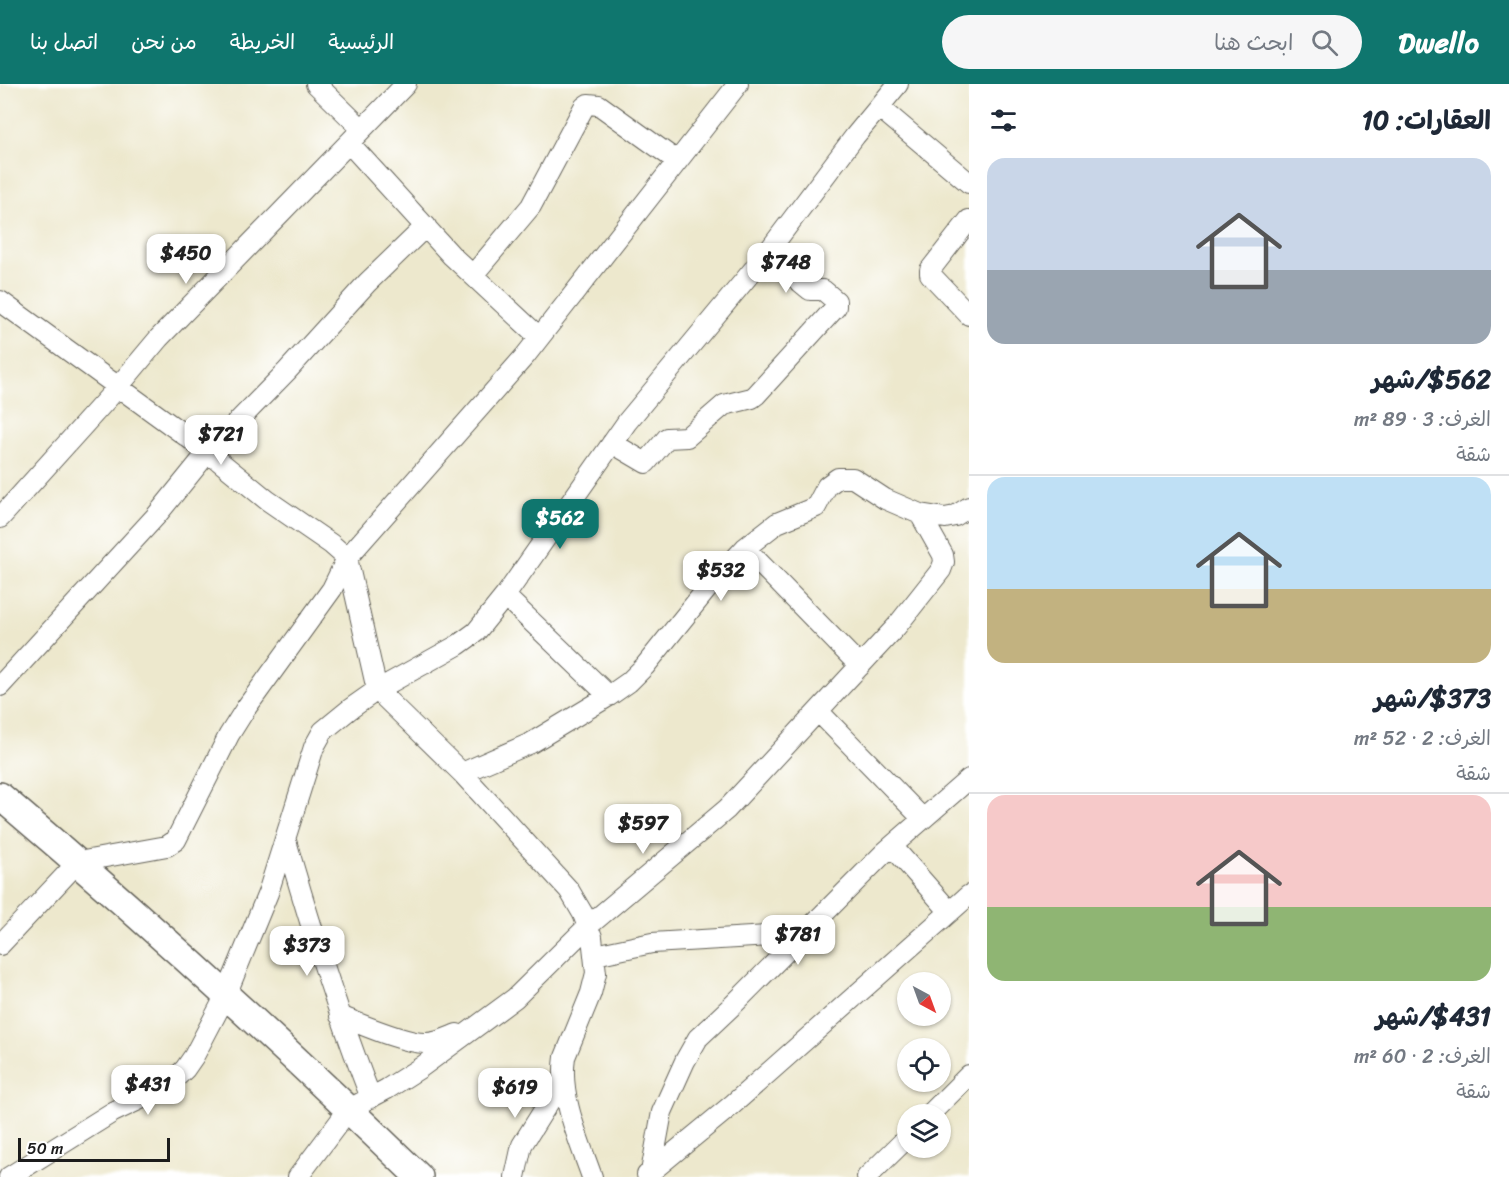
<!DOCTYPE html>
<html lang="ar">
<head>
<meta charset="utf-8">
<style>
  :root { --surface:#fff; --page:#f6f6f7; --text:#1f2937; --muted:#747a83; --line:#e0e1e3; --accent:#0f766e }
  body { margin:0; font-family:Sriracha,"Playpen Sans Arabic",sans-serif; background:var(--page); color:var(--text); direction:rtl; height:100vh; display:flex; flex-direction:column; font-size:22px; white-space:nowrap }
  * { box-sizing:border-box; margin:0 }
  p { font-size:20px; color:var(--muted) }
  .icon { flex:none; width:33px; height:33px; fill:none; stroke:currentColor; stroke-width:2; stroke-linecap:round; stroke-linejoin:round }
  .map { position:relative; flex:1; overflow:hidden; direction:ltr }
  .drawer { display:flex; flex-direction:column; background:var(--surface); width:540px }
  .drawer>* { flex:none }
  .needle { width:39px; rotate:139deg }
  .tools { position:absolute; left:897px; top:888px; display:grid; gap:12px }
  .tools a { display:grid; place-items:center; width:54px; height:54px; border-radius:50%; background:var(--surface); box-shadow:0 2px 4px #0004; font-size:30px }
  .scale { position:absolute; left:18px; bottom:15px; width:152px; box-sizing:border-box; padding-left:6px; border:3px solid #1c1c1c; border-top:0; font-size:16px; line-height:21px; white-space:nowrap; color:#1c1c1c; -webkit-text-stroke:4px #fff; paint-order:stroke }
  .price { position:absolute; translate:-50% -51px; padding:0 14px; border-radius:12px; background:#fff; color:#222; font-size:20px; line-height:39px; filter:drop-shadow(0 2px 3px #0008) }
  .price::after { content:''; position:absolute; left:50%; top:36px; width:18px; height:14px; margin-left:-9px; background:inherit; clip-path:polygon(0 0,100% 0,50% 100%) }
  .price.on { background:var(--accent); color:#fff }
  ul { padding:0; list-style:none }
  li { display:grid; align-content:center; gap:12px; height:318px; padding:0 18px }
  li+li { border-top:2px solid var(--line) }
  li span { display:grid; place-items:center; height:186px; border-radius:18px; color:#555 }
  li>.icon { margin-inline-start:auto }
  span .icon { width:108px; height:108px; fill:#fffc; stroke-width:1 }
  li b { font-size:26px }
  h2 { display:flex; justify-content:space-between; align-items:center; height:72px; padding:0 18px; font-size:26px }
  header { display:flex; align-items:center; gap:36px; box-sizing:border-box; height:84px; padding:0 30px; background:var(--accent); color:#fff }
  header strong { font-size:28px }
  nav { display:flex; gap:33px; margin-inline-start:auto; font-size:21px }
  .search { width:420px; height:54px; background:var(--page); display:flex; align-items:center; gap:15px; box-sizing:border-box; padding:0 21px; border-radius:33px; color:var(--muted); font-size:22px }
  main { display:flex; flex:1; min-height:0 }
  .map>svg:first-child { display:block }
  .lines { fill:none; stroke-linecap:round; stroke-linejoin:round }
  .street-casing { stroke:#65635a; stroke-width:22 }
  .secondary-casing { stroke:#65635a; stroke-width:30 }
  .street { stroke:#fff; stroke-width:20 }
  .secondary { stroke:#fff; stroke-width:27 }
</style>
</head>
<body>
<header>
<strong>Dwello</strong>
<div class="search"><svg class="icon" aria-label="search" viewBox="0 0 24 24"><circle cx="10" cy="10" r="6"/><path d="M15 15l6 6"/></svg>ابحث هنا</div>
<nav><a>الرئيسية</a><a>الخريطة</a><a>من نحن</a><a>اتصل بنا</a></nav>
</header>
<main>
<section class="drawer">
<h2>العقارات: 10<svg class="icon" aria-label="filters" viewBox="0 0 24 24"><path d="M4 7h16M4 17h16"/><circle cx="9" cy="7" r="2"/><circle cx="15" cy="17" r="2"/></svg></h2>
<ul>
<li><span style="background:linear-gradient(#c9d6e8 60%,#9aa5b1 0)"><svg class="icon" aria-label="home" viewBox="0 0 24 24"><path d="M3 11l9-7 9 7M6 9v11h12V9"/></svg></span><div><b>$562/شهر</b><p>الغرف: 3 · 89 m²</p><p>شقة</p></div></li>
<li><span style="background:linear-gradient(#bfe0f5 60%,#c2b280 0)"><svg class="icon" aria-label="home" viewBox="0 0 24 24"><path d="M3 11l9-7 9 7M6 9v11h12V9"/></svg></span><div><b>$373/شهر</b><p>الغرف: 2 · 52 m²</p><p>شقة</p></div></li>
<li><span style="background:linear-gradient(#f6c9c9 60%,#8fb573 0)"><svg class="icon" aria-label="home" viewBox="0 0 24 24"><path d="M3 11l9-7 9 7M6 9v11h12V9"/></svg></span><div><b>$431/شهر</b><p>الغرف: 2 · 60 m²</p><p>شقة</p></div></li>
</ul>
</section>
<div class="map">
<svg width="969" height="1093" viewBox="0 0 969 1093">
  <rect width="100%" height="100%" fill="#fff"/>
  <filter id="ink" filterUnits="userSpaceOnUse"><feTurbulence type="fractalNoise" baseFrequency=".0167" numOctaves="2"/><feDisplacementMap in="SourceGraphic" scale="12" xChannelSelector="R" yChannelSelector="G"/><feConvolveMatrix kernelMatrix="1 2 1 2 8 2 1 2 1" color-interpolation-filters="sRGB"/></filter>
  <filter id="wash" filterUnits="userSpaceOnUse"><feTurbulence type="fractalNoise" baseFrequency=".008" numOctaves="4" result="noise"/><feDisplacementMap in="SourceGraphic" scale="24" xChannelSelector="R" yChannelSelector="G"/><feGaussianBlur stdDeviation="1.35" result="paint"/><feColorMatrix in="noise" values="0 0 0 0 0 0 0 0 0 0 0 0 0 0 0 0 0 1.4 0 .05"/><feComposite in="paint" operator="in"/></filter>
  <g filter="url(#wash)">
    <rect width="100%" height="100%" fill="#ede8cd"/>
  </g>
  <g filter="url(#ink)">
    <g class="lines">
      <g class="street-casing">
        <path id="street" d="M316,0l46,45
          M879,23l90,76
          M349,59l103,113 87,81
          M969,136l-39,50v4l39,41
          M473,191l58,-69 53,-99 4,-3 11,1 78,56
          M0,217l208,151 59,48 64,44 16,14 30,132 85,83 107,117 14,24 9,23 4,36 -5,20 -26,64c-6,39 14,83 27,120
          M612,359l34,20 21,-25 20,-1 37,-32 28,-7 4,-3 80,-88v-6l-13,-11h-13l-44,-36
          M920,430l23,41 1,7 -3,8 -45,57 -78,84 105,108
          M0,434l118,-131 41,-49 247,-254
          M745,464l115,118
          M505,512l104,100
          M0,602l156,-170 52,-64 79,-81 80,-88 59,-57
          M462,689l69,-30 78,-47 20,-14 16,-16 62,-77 38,-41 32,-25 39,-16 11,-21 11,-8h15l32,21 35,15 25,4 10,-2 14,-9
          M286,757c25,87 52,173 85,257
          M892,762l58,66
          M0,861l78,-83 89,-16 9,-6 53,-105 17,-27 86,-119 15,-31 178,-202 213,-272
          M595,871l57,-12 150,-9
          M340,932c21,8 66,28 86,27 11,0 21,-5 31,-9
          M930,1030l39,-39
          M651,1088l11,-60 23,-51 13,-23 35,-33 152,-153 84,-73
          M647,1091l85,-70 237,-210
          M9,1093l104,-65 53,-25 19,-18 9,-13 32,-61 42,-102 46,-146 9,-16 27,-22 27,-19 81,-45 18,-13 29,-36 122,-174 137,-165 91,-121 43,-52
          M298,1093l51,-68 38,-20 33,-21 95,-70 73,-72 139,-117 91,-98
          M515,1093l7,-32 42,-67
          M867,1093l41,-40"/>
      </g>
      <g class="secondary-casing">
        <path id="secondary" d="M0,712c144,122 284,250 419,381"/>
      </g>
      <use href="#street" class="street"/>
      <use href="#secondary" class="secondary"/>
    </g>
  </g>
</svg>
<div class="tools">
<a><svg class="needle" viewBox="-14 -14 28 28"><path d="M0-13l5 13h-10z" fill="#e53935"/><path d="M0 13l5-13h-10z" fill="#747a83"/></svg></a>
<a><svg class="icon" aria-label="locate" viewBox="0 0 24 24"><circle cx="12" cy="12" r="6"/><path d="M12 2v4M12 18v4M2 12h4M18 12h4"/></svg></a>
<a><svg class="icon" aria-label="layers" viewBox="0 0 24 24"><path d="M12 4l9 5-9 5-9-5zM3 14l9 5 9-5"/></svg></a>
</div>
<div class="scale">50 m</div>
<b class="price" style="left:186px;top:201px">$450</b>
<b class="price" style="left:786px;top:210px">$748</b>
<b class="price" style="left:221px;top:382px">$721</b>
<b class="price on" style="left:560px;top:466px">$562</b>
<b class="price" style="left:721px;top:518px">$532</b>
<b class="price" style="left:643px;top:771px">$597</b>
<b class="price" style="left:798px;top:882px">$781</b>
<b class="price" style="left:307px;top:893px">$373</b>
<b class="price" style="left:148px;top:1032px">$431</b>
<b class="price" style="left:515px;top:1035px">$619</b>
</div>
</main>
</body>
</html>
